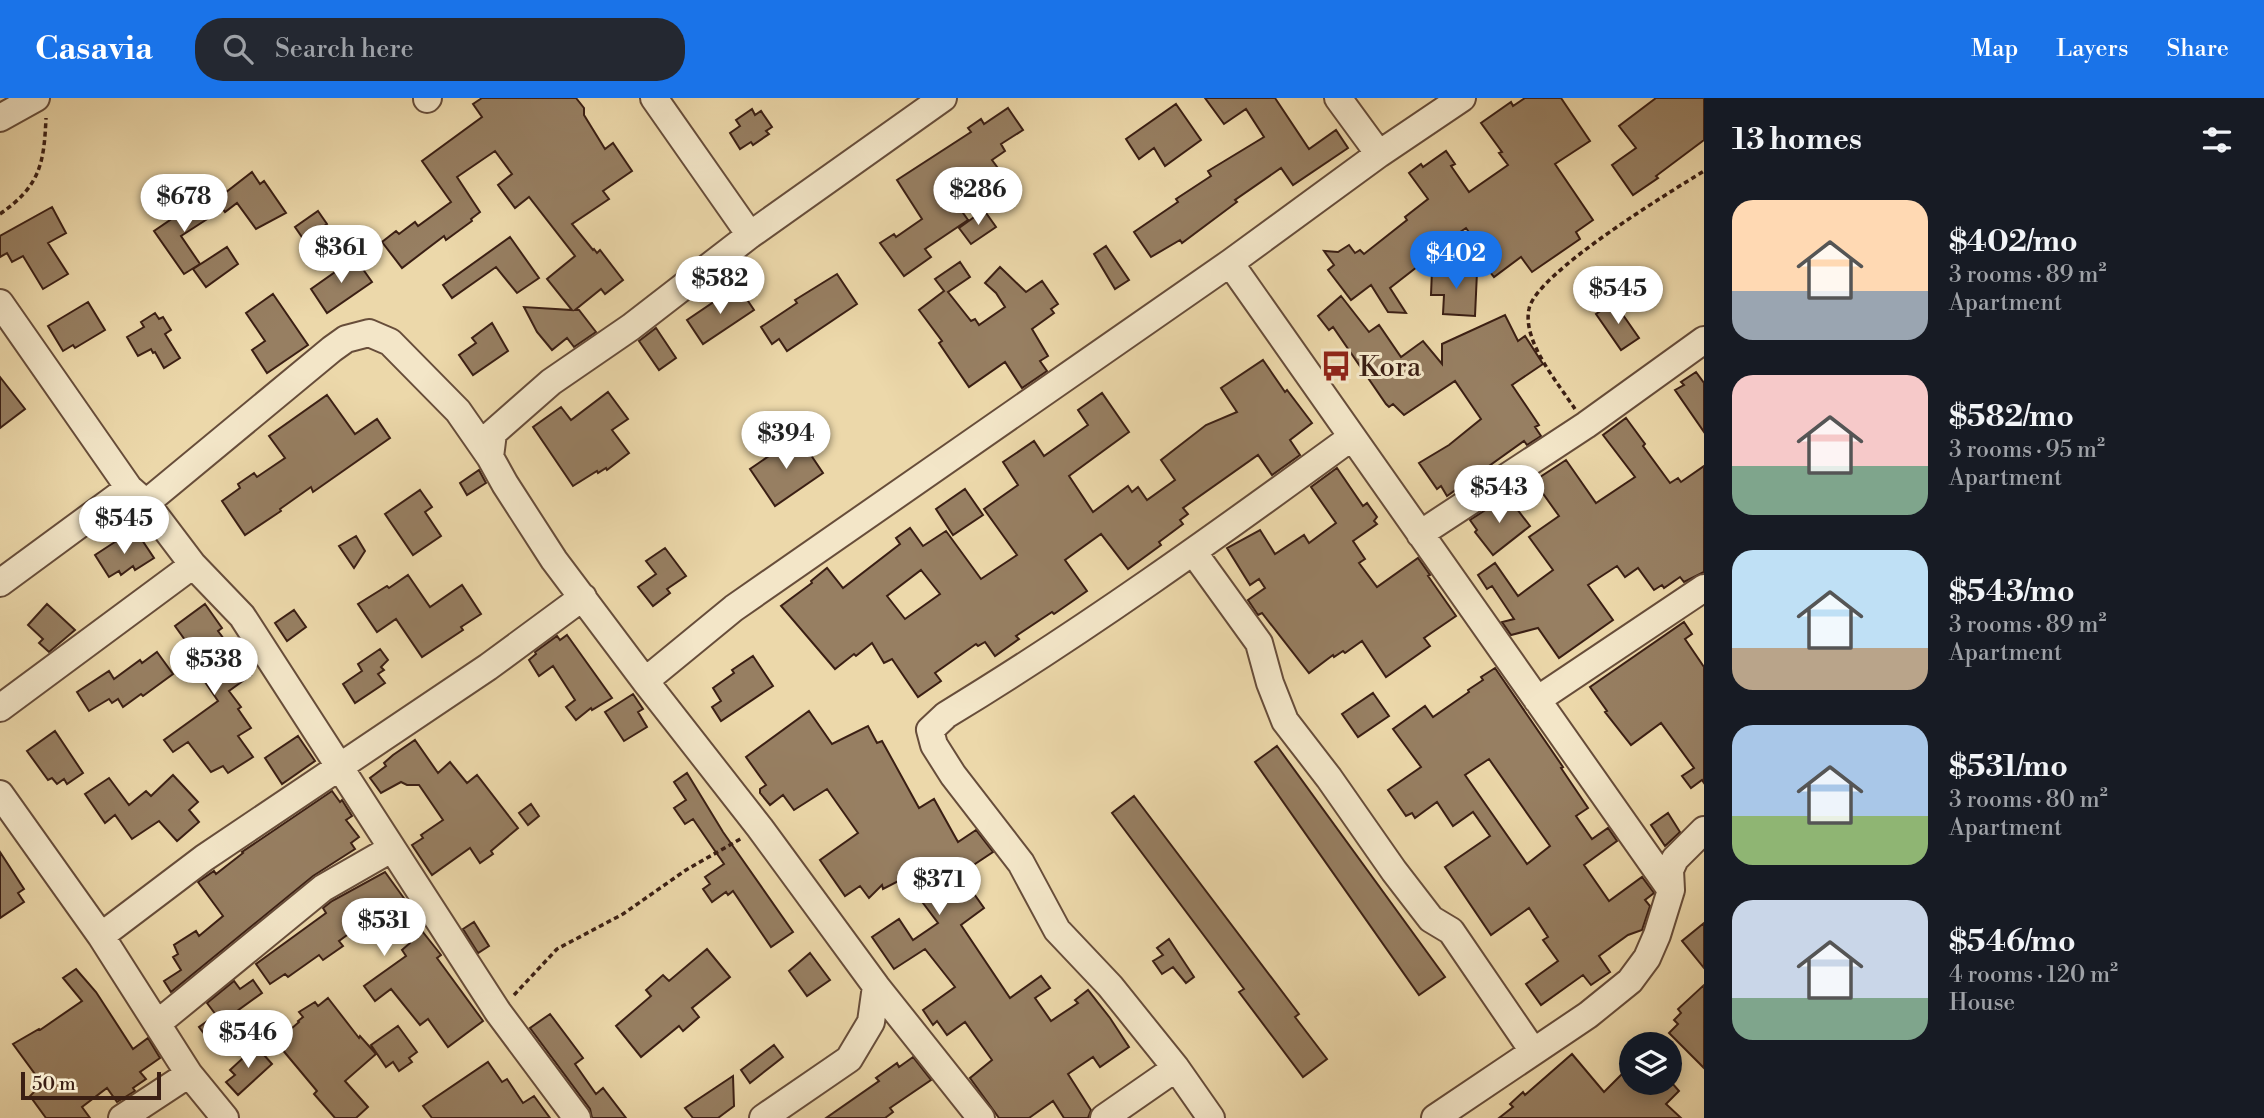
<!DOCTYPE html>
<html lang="en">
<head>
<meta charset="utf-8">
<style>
  :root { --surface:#171b24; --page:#242831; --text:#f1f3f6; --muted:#9ea1a6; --accent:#1a73e8 }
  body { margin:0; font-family:"Libre Bodoni",serif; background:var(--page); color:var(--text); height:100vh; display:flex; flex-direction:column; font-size:26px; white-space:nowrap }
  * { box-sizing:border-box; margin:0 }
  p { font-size:23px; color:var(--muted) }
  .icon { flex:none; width:38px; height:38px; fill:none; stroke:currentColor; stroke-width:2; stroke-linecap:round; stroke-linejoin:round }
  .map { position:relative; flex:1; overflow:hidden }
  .details { display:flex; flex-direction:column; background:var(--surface); width:560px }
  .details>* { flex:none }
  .controls { position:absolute; left:1619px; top:934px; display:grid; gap:14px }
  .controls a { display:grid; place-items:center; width:63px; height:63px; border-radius:50%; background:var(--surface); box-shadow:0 4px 18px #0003; font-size:35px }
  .scale { position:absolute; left:21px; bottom:18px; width:140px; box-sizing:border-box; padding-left:7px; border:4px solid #3b1f14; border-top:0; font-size:19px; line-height:24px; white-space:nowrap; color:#3b1f14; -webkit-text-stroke:5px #f3e6c8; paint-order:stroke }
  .price { position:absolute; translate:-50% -60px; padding:0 16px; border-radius:24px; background:#fff; color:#222; font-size:23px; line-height:46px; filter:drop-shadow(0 2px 4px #0008) }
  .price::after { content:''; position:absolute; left:50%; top:42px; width:21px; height:16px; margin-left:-10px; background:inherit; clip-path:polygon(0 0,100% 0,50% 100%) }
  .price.current { background:var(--accent); color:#fff }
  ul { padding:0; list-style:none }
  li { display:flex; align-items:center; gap:21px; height:175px; padding:0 28px }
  li span { display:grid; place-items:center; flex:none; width:196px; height:140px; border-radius:21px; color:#555 }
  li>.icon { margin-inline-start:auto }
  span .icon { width:84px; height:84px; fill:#fffc; stroke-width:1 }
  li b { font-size:30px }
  h2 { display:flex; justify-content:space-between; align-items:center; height:84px; padding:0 28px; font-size:30px }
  header { display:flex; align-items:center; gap:42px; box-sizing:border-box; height:98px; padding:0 35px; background:var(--accent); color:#fff }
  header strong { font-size:33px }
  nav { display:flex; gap:38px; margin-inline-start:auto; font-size:24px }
  .search { width:490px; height:63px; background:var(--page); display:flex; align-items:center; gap:18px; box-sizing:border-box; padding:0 24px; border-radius:28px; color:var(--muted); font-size:26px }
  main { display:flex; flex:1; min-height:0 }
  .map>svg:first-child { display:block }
  .building { fill:#977f62; stroke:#3b1f14; stroke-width:2; fill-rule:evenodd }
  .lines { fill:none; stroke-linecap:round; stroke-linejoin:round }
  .minor-casing { stroke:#674d3a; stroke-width:30 }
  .path { stroke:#3b1f14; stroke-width:3.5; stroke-dasharray:5 3.5; stroke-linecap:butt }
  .minor { stroke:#f3e6c8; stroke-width:26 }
  .labels { text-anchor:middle; stroke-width:6; stroke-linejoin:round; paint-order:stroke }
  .poi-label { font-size:28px; fill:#3b1f14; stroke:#f3e6c8; text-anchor:start }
</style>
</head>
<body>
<header>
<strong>Casavia</strong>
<div class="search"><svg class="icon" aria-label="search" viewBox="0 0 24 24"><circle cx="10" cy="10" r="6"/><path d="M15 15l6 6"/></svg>Search here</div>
<nav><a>Map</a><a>Layers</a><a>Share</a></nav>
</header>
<main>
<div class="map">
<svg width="1704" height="1020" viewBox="0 0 1704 1020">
  <rect width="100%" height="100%" fill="#ecd8aa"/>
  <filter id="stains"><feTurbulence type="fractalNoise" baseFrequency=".00286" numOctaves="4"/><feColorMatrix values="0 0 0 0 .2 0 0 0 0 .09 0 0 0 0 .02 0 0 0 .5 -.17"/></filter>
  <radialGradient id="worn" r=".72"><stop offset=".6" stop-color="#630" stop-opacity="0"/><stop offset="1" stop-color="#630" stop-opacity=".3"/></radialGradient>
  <path class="building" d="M482,0h94l8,10v7l21,34 8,-6 19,28 -29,20 6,8 -37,25 21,26 1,-1 3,4 3,-3 23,30 -18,14 -4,-5 -26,21h4l17,22 -22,15 -7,-9 -15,12 -15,-18 -13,-25 48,3 -25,-31 28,-23 -46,-59 -14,11 -17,-23 14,-11 -17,-23 -38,26 23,35 -9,7 1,2 -26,19 -2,-4 -42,32 -20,-26 14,-11 3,3 16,-12 3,4 33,-24 -29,-41 60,-44 -9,-13z
    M1205,0h70l34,51 27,-19 12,18 -55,37 -12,-17 -46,32 2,2 -55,41 -2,-3 -29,17 -17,-25 44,-30 -2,-3 35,-23 -3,-5 56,-34 -18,-28 -22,15z
    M1525,0h36l29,43 -35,23 38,56 -17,12 4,7 -48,33 -11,-15 -27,20 -14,-18 5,-5 -19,-26 -28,19 2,2 -50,39 16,25 -18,-1 -17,-27 -20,15 -23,-30 6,-5 -10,-14 14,1 11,-7 6,8 5,-3 4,4 43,-34 -2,-3 23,-18 -19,-26 12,-9 2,3 23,-16 9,13 -4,2 18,26 39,-27 -9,-12 3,-1 -21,-29 30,-21 2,4z
    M1656,0h48v42l-48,36 2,2 -25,17 -21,-30 24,-17 -17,-22z
    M1176,6l25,36 -36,26 -11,-18 -15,11 -13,-20z
    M1008,10l15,22 -22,14 4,7 -13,9 14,19 -13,10 -14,-17 -30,21 19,27 -43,29 6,8 -27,19 -24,-33 14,-9 2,3 26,-18 -25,-39 74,-48 -3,-4 13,-9 3,5z
    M752,11l3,6 6,-4 11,16 -6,4 3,3 -16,11 -2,-3 -11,7 -10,-16 10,-7 -4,-6z
    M252,74l8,12 4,-3 22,32 -30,16 -19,-26 -12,9 -9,-12z
    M204,99l11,17 -34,22 19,28 -16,10 -30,-43z
    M52,109l14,26 -18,10 20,31 -25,15 -20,-33 -11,6 -5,-9 -7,4v-21z
    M984,112l12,17 -25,17 -12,-16z
    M318,113l9,13 -23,16 -9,-13z
    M510,139l29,41 -22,15 -21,-26 -44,31 -9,-13z
    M1106,148l23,34 -14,9 -21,-35z
    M227,149l11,17 -32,23 -13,-18z
    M355,160l17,24 -45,31 -16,-24z
    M960,164l10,15 -22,15 23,29 4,-2 4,6 26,-18 -9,-14 -11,-10 15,-16 26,25 16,-11 16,23 -7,5 3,4 -22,16 16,27 -8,5 7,10 -25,17 -17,-26 -36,25 -30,-44 3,-2 -23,-31 25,-19 -9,-12z
    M1432,172l45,2 -2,44 -32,-2 1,-19h-13z
    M837,176l20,30 -70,47 -8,-12 -7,5 -11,-17 36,-24 -2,-3z
    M742,194l12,18 -51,34 -16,-24 40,-27 4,6z
    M273,196l35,51 -41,28 -15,-23 13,-9 -19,-28z
    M1341,198l28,36 10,-7 22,32 22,-16 19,23v-20l63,-29 13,26 7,-5 18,28 -31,21 27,40 -4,2 6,9 -14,9 -3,-4 -77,55 -6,-10 -4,3 -18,-26 30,-18 32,-26 -26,-38 -51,34 -11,-11 -4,3 -3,-3 -53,-77 -4,3 -11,-14z
    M88,204l17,28 -30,18 -2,-3 -10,6 -15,-25z
    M1614,204l25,36 -18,12 -25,-36z
    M155,215l4,6 4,-2 8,13 -6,4 15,24 -16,10 -9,-16 -2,1 -2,-4 -13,7 -11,-19 17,-10 -3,-5z
    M492,225l16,28 -35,24 -14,-20 17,-12 -4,-5z
    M656,230l20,30 -17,12 -20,-29z
    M1263,262l22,32 2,-2 25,33 -22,17 10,15 -28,20 -14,-20 -75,53 5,6 -8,6 3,4 -24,18 2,3 -33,24 -27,-35 -36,26 22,31 -33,23 -2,-2 -36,24 3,3 -24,17 -10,-14 -7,4 -2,-2 -41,29 6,8 -23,16 -26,-38 -8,4 -12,-20 -16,13 -2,-2 -19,15 -54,-63 31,-23 -1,-2 16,-13 16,20 57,-44 -4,-6 14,-10 13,18 23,-15 35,48 36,-24 -33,-46 34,-24 -15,-23 31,-21 10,15 44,-31 -10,-15 24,-17 27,39 -60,44 24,36 35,-26 4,6 6,-5 9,13 28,-20 -14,-20 45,-35 31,-13 -16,-24zM921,472l19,24 -35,25 -18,-23z
    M1696,274l8,11v49l-29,-42 9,-5 -3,-3z
    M0,279l25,32 -25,19z
    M608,294l20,27 -16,11 17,23 -22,17 -1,-2 -8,5 -1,-2 -24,15 -40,-59 28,-20 10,13z
    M327,297l28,39 22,-15 13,19 -77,54 -2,-5 -31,22 1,2 -36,24 -23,-34 18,-13 -2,-4 16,-11 3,4 28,-19 -16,-22z
    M1626,320l19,26 -2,2 27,37 8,-5 3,4 23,-16v106l-20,10 -4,-5 -16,11 -2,-3 -8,5 -16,-22 -13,9 -8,-11 -29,19 25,35 -54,38 -21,-30 -27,7 -9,-13 12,-3 -22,-33 -5,3 -9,-14 17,-12 23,33 35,-26 -24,-33 30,-21 -25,-35 32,-21 30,43 39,-26 -32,-42z
    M798,338l25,37 -48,33 -25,-37z
    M1337,370l26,38 4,-3 10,14 -3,4 3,3 -24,17 12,18 -6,4 18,24 41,-29 12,17 -2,1 28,40 -32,22 6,8 -44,31 -24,-36 -17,12 -2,-2 -9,6 -1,-2 -24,18 -47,-60 -4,2 -10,-15 17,-12 -6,-9 -9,6 -23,-37 33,-18 15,24 29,-19 5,8 27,-20 -25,-36z
    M479,372l7,13 -19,12 -7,-12z
    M965,391l18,26 -30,20 -17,-26z
    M420,392l12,17 -7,5 16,24 -28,19 -28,-41z
    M1507,398l23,30 -37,29 -18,-23 2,-2 -7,-10z
    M138,436l16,24 -19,12 -2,-4 -12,9 -2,-4 -10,6 -14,-22 26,-17 3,4z
    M356,438l9,15 -11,17 -15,-22z
    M665,450l21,28 -19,13 3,4 -17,13 -15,-19 18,-13 -10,-13z
    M408,477l22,32 32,-22 19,29 -20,13 2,3 -41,27 -26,-38 -19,13 -19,-28 29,-18 2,2z
    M47,506l28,26 -26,22 -10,-9 4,-4 -15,-14z
    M205,506l17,24 -4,3 33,44 -22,16 12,16 -3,2 13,19 -13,8 15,21 -25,16 -5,-7 -12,6 -23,-30 -15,10 -9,-12 54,-39 -24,-35 6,-5 -25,-35z
    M294,512l12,17 -19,14 -12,-18z
    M1684,524l8,12 -7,5 19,28v116l-2,-3 -11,8 -9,-12 12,-8 -33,-45 -30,22 -26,-33 2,-1 -17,-24z
    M567,537l45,63 -20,12 -1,-2 -15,12 -10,-13 9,-7 -22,-34 -14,10 -10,-16 7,-6 -1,-2 22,-16 3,4z
    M380,551l8,11 -7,7 3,3 -6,4 7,9 -30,20 -12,-19 19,-13 -4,-7z
    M157,554l16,22 -30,22 -2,-2 -18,13 -5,-8 -6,4 -3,-4 -20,12 -12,-19 32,-21 5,8 26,-19 2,3z
    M753,558l20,30 -52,35 -9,-14 9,-6 -8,-13 21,-15 -2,-3z
    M1495,570l68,99 -2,1 27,40 -12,8 16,23 16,-11 9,13 -33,24 25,36 33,-24 12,16 -9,7 5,6 -8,24 -14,5 -29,21 11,16 -19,13 -8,-10 -42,30 -15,-21 32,-23 -15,-21 5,-3 -19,-29 -38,27 -46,-68 45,-31 -17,-24 -20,14 -16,-24 -22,16 -3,-5 -6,3 -18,-26 33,-23 -28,-38 32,-23 8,11 36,-25 -1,-2 15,-10 -2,-3zM1489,661l61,87 -23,18 -62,-89z
    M1373,595l16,23 -31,21 -16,-23z
    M633,596l10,15 -5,3 9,15 -23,14 -19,-29z
    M809,613l23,33 36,-18 9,17 5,-2 37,67 15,-9 24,43 18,-12 17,22 -33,22 24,34 -23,17 49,73 31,-22 9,12 -15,10 16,23 27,-18 -3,-3 13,-10 22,28 19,29 -29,20 -7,-10 -25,17 23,36 -3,8h-24l-11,-17 -24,17h-30l-29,-40 22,-18 -27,-38 -18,13 -10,-14 -4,4 -10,-15 32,-23 -30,-38 -31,20 -22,-32 27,-18 14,21 25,-17 -21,-28 32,-21 -8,-15 -58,30 -1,-4 -13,13 -9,-12 -15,10 -25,-36 38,-27 -31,-44 -33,21 -11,-15 -13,10 -10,-12v-4l6,-4 -20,-28z
    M55,633l28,42 -16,11 -3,-5 -7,5 -5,-6 -4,2 -21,-29z
    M298,638l17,25 -33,23 -17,-26z
    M415,642l23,33 12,-11 17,21 10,-8 41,53 -27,23 2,3 -13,9 -10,-15 -38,27 -20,-30 11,-7 -2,-3 22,-15 -24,-35h-12l-6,-3 -20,11 -11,-15 16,-12 -2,-3 9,-8z
    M1277,648l168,231 -26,18 -164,-233z
    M687,675l36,59 70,100 -22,15 -38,-56 -5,4 -2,-3 -14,10 -9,-13 7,-5 -5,-7 19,-13 -31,-45 -8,5 -11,-16 12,-8 -12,-18z
    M173,677l25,27 -9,8 10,12 -22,19 -18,-20 -27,18 -17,-24 -10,8 -20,-29 24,-16 20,27 17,-14 5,5z
    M332,693l8,11 2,-2 10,16 -6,4 13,17 -8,6 4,6 -42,27 -142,116 -7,-11 17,-11 -8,-13 5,-3 -4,-9 22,-14 3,5 24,-20 -25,-34 16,-11 2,3 27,-21 -1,-1z
    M1134,698l165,218 -4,3 32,42 -24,18 -64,-85 5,-3 -132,-176z
    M531,706l8,12 -11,9 -9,-12z
    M1668,715l12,19 -15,14 -14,-21z
    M0,754l24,37 -6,4 6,9 -24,16z
    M385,774l34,47 -4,3 26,33 -4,3 46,63 -35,26 -20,-28 -8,6 -29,-36 -16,12 -11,-15 42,-30 -4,-6 8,-7 -24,-30 -13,10 -4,-4 -30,22 4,5 -20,14 -4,-5 -31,22 -3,-3 -15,10 -14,-20 70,-51 -3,-5 9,-7z
    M474,824l15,24 -11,7 -15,-24z
    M1704,825v45l-22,-27z
    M1169,841l25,38 -8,6 -13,-16 -11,7 -9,-13 10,-6 -6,-7z
    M707,851l23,28 -38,31 7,9 -16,14 -4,-5 -38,31 -25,-31 35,-30 -5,-6 17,-15 6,6z
    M810,855l20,27 -23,16 -18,-25z
    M76,871l20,23 37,57 15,-11 12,20 -20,14 6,7 -13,9 2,3 -18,11 -10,-14 -25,19 8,11h-44l-16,-22 11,-11 -1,-4 -27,-37 26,-15 1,1 42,-29 -19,-23z
    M253,882l9,13 -29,21 6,8 -28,21 -12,-16 17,-12 -9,-12 27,-22 6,8z
    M1704,887v83l-35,-35 9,-9 -4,-4 7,-7 -3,-4z
    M328,900l31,40 1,-2 16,18 -31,27 23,26 -12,11h-21l-21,-24 3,-3 -41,-49 23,-20 -1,-1 5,-4 -4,-5 16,-10 3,4z
    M550,916l33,44 -8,6 21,30 7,-6 23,30h-34l-2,-9 -60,-81z
    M398,928l19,26 -8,6 3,4 -13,9 -6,-9 -7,5 -15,-22z
    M774,947l9,12 -33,26 -9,-13z
    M256,948l16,18 -34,31 -12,-13 9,-7 -5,-5z
    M1572,956l32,38 18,-18 9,9h11l7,7 7,-7h16l7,8 -13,13 15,14h-182l14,-11 -3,-3 13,-12 2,3z
    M913,959l18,23 -41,28 3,4 -8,6h-59l53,-37 -3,-3 21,-15 2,4z
    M488,964l14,20 5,-3 16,24 11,-7 16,22h-118l-9,-12z
    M733,978l1,30 -16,12h-25l-8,-10z"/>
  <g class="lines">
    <g class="minor-casing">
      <path id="minor" d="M654,0l96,137
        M1338,0l41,56
        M427,1l1,-1
        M0,20l36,-20
        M1230,165l441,627
        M0,205l129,185 17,15 47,62 49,51 256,396 79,106
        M146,405l186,-154 14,-10 23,-6 21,9 68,69 32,46
        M1420,436l166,-109 118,-85
        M1194,455l65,90 11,40 15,38 44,57 65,93 37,48 20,12 82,120
        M0,485l129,-95
        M645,583l-91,-121 -49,-76 -15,-27 3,-24 58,-51 80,-55 119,-92 193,-137
        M1537,602l167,-112
        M0,610l193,-143
        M0,696l101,142 88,138 36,44
        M101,838l103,-78 284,-191 95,-70
        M876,888l105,132
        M158,925l165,-135 68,-39
        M122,1020l67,-44
        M763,1020l86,-59 22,-37 5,-36 -116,-158 -115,-147 89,-73 496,-345 149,-109 83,-56
        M1104,1020l72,-50
        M1211,1020l-35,-50 -66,-82 -53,-56 -36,-67 -68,-88 -19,-30 -4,-15 16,-15c140,-85 273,-181 406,-278
        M1435,1020l153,-103 42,-34 17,-23 10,-23 14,-45 -1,-20 5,-11 29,-29"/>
    </g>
    <path class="path" d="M0,116c40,-28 44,-50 46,-96
      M1575,311c-17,-26 -53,-68 -46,-100 7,-36 141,-117 175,-138
      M514,897l43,-46 66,-35 63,-44 56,-32"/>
    <use href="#minor" class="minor"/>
  </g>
  <defs>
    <g id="bus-bare" transform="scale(2.415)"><path d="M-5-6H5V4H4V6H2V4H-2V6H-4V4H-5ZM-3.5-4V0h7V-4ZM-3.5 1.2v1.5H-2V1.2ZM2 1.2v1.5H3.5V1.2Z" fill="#8f2418" stroke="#f3e6c8" stroke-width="2.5" paint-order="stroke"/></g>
  </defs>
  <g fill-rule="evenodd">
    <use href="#bus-bare" x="1336" y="268"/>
  </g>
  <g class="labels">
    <g class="poi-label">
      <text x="1359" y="278">Kora</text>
    </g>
  </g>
  <rect width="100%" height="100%" filter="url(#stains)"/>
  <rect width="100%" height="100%" fill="url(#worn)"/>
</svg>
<div class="controls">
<a><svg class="icon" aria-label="layers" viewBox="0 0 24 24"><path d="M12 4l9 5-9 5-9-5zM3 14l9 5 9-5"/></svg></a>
</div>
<div class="scale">50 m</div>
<b class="price" style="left:978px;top:129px">$286</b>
<b class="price" style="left:184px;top:136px">$678</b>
<b class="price" style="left:341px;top:187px">$361</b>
<b class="price current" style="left:1456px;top:193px">$402</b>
<b class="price" style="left:720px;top:218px">$582</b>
<b class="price" style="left:1618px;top:228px">$545</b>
<b class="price" style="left:786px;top:373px">$394</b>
<b class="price" style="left:1499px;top:427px">$543</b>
<b class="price" style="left:124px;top:458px">$545</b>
<b class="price" style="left:214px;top:599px">$538</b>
<b class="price" style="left:939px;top:819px">$371</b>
<b class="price" style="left:384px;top:860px">$531</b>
<b class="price" style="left:248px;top:972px">$546</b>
</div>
<section class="details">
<h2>13 homes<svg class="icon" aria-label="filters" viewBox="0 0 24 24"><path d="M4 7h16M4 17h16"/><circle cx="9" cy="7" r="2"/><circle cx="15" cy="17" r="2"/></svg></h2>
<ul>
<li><span style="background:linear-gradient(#ffd9b3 65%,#9aa5b1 0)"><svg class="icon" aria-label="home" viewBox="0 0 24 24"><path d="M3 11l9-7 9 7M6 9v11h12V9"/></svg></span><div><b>$402/mo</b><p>3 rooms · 89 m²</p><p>Apartment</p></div></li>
<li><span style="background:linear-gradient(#f6c9c9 65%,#7fa58c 0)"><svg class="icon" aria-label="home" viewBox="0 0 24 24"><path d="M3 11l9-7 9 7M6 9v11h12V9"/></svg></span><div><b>$582/mo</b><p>3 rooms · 95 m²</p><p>Apartment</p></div></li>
<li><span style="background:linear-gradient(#bfe0f5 70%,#b9a48a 0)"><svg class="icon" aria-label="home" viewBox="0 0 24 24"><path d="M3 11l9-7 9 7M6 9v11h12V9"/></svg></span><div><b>$543/mo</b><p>3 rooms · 89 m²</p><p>Apartment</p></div></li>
<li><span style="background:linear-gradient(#a9c7e8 65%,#8fb573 0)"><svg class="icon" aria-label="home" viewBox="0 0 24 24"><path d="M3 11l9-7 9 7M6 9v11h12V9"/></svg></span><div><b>$531/mo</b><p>3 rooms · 80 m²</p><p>Apartment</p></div></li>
<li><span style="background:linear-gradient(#c9d6e8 70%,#7fa58c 0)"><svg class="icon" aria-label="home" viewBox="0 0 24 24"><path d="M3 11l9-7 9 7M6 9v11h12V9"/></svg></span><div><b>$546/mo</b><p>4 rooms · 120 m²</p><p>House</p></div></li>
</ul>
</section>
</main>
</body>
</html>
